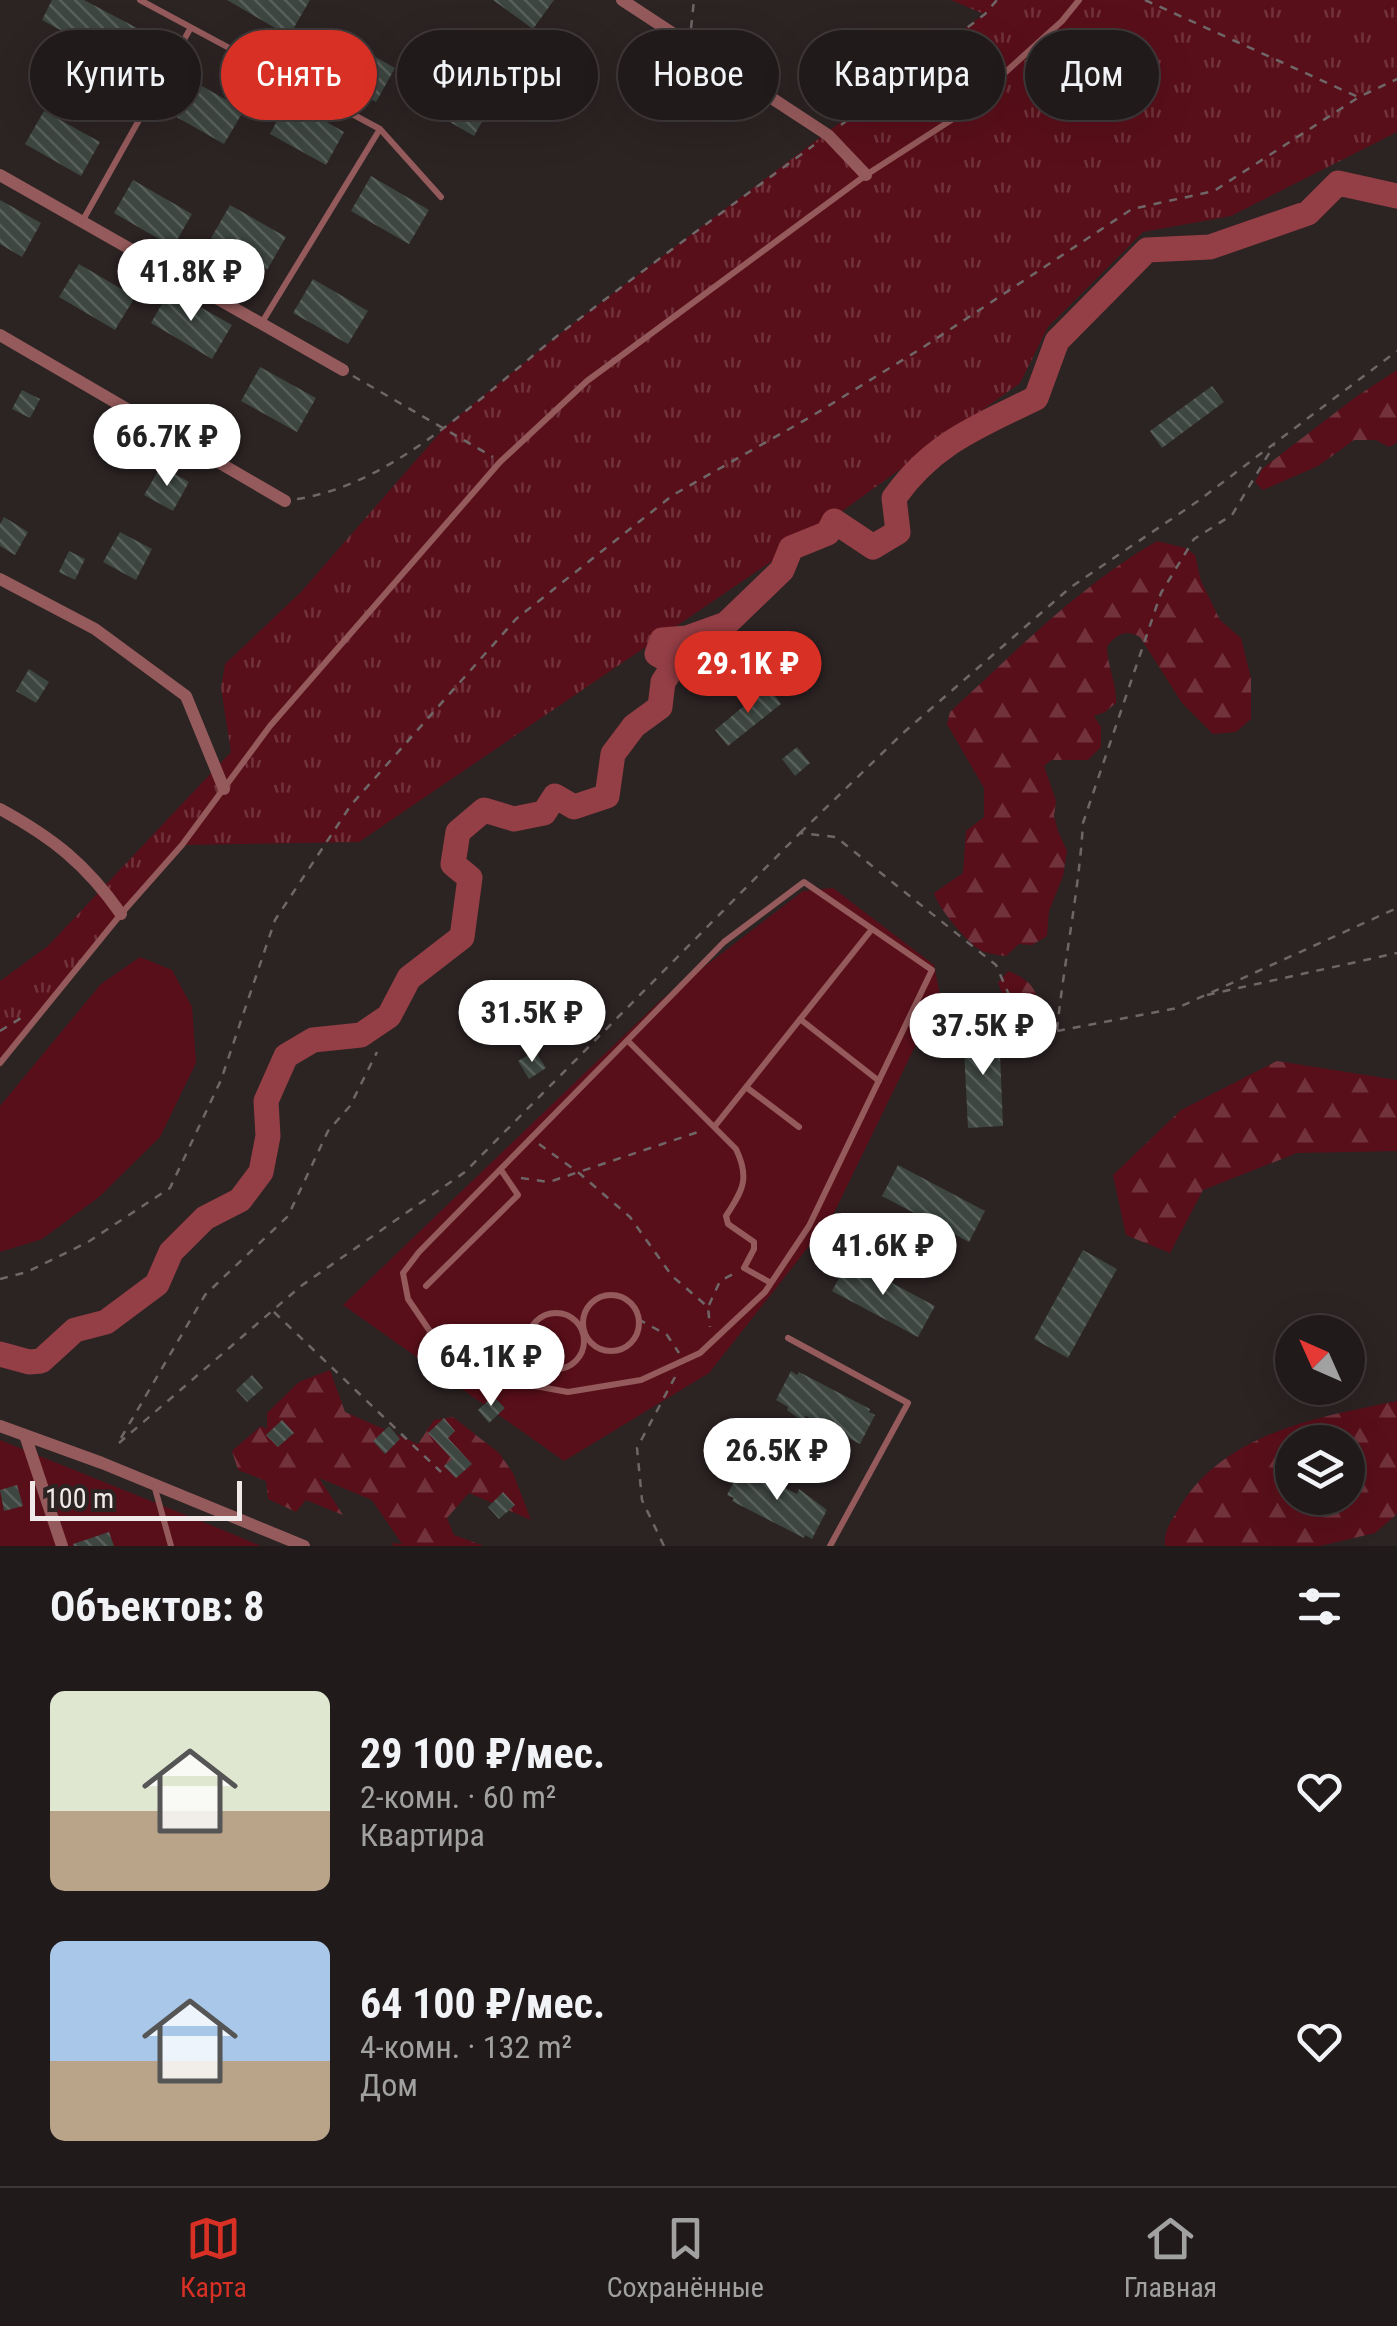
<!DOCTYPE html>
<html lang="ru">
<head>
<meta charset="utf-8">
<style>
  :root { --surface:#211a1a; --page:#2d2727; --text:#f1f3f6; --muted:#a2a1a2; --line:#3e3839; --accent:#d93025 }
  body { margin:0; font-family:"Roboto Condensed",sans-serif; background:var(--page); color:var(--text); height:100vh; display:flex; flex-direction:column; font-size:38px; white-space:nowrap }
  * { box-sizing:border-box; margin:0 }
  p { font-size:32px; color:var(--muted) }
  .icon { flex:none; width:55px; height:55px; fill:none; stroke:currentColor; stroke-width:2; stroke-linecap:round; stroke-linejoin:round }
  .map { position:relative; height:1546px; overflow:hidden }
  .panel { display:flex; flex-direction:column; background:var(--surface); flex:1 }
  .panel>* { flex:none }
  .guide { position:absolute; left:30px; top:30px; width:1338px; height:90px; display:flex; gap:20px }
  .needle { width:65px; rotate:315deg }
  .fabs { position:absolute; left:1275px; top:1315px; display:grid; gap:20px }
  .fabs a { display:grid; place-items:center; width:90px; height:90px; border-radius:50%; background:var(--surface); box-shadow:0 10px 40px #0002,0 0 0 2px var(--line); font-size:50px }
  .scale { position:absolute; left:30px; bottom:25px; width:212px; box-sizing:border-box; padding-left:10px; border:5px solid #efe9e9; border-top:0; font-size:28px; line-height:35px; white-space:nowrap; color:#efe9e9; -webkit-text-stroke:8px #2c2323; paint-order:stroke }
  .price { position:absolute; translate:-50% -85px; padding:0 22px; border-radius:35px; background:#fff; color:#222; font-size:32px; line-height:65px; filter:drop-shadow(0 2px 5px #0008) }
  .price::after { content:''; position:absolute; left:50%; top:60px; width:30px; height:22px; margin-left:-15px; background:inherit; clip-path:polygon(0 0,100% 0,50% 100%) }
  .price.current { background:var(--accent); color:#fff }
  ul { padding:0; list-style:none }
  li { display:flex; align-items:center; gap:30px; height:250px; padding:0 50px }
  li span { display:grid; place-items:center; flex:none; width:280px; height:200px; border-radius:15px; color:#555 }
  li>.icon { margin-inline-start:auto }
  span .icon { width:120px; height:120px; fill:#fffc; stroke-width:1 }
  li b { font-size:42px }
  h2 { display:flex; justify-content:space-between; align-items:center; height:120px; padding:0 50px; font-size:42px }
  .tag { padding:0 35px; border-radius:45px; background:var(--surface); box-shadow:0 10px 40px #0002,0 0 0 2px var(--line); font-size:35px; line-height:90px }
  .tag.current { background:var(--accent); color:#fff }
  .dock { display:flex; justify-content:space-around; align-items:center; height:140px; border-top:2px solid var(--line); background:var(--surface); font-size:28px; color:var(--muted) }
  .dock a { display:grid; justify-items:center; gap:5px }
  .dock .current { color:var(--accent) }
  .map>svg:first-child { display:block }
  .grass { fill:url(#grass-tufts) }
  .forest { fill:url(#forest-firs); fill-rule:evenodd }
  .garden { fill:#590f1a }
  .lines { fill:none; stroke-linecap:round; stroke-linejoin:round }
  .river { stroke:#943e45; stroke-width:25 }
  .building { fill:url(#building-back-hatch) }
  .path { stroke:#6f6767; stroke-width:2.5; stroke-dasharray:8 8; stroke-linecap:butt }
  .lane { stroke:#955a5b; stroke-width:6 }
  .street { stroke:#955a5b; stroke-width:12 }
</style>
</head>
<body>
<div class="map">
<svg width="1397" height="1546" viewBox="0 0 1397 1546">
  <defs>
    <pattern id="grass-tufts" width="24" height="20" patternUnits="userSpaceOnUse" patternTransform="scale(2.5)"><rect width="24" height="20" fill="#590f1a"/><path d="M3 7l-1-3M5 7V3M7 7l1-3M15 17l-1-3M17 17v-4M19 17l1-3" fill="none" stroke="#71323b"/></pattern>
    <pattern id="forest-firs" width="22" height="20" patternUnits="userSpaceOnUse" patternTransform="scale(2.5)"><rect width="22" height="20" fill="#590f1a"/><path d="M5 1l3.5 6h-7zM16 11l3.5 6h-7z" fill="#71323b"/></pattern>
    <pattern id="building-back-hatch" width="6" height="6" patternUnits="userSpaceOnUse" patternTransform="scale(2.5)"><rect width="6" height="6" fill="#3d4641"/><path d="M-1 5l2 2M0 0l6 6M5-1l2 2" fill="none" stroke="#59615c"/></pattern>
  </defs>
  <rect width="100%" height="100%" fill="#2c2323"/>
  <path class="grass" d="M951,0h446v132l-166,84 -88,16 -95,95 -28,56 -229,165 -432,294 -177,3 -182,218v-82l48,-35 183,-194 -10,-64 4,-24 76,-72 144,-165 121,-98 418,-315z"/>
  <path class="forest" d="M1397,370v73l-8,4 -13,-7h-22l-36,26 -55,24 -8,-8 7,-13 95,-73z
    M1157,541l28,7 10,7 6,26 19,39 21,18 10,40v41l-15,13 -23,2 -31,-31 -42,-66c-15,-8 -22,-3 -33,9 0,20 10,37 9,57l-11,9 -11,4 7,11v20l-13,13h-37l-7,6 12,35 -2,15 4,15 9,20 -4,25 -14,35 -2,25 -15,9 -13,-1 -13,12c-8,-1 -17,-2 -24,-5 -14,-7 -44,-43 -48,-58l29,-20 3,-42 18,-14v-29l-37,-64 3,-12c66,-61 129,-126 207,-171z
    M1008,971c17,7 27,14 31,32l-5,9 -13,8 -10,-4 -13,-33z
    M1277,1061l120,19v71l-100,2 -94,37 -33,63 -44,-18 -13,-60 68,-65z
    M330,1370l15,42 73,32 16,-24 19,-3 46,36 14,20 18,47 -62,-27 -22,25 7,17 30,11h-90l-3,-3 11,1 -30,-44 -53,-22 24,37 -37,-15 -10,12 -28,-13 -2,-18 -28,-11 -6,-19 29,-25 6,3v-16l32,-31z
    M1397,1401v113l-22,19 -55,13h-155c-2,-16 8,-27 16,-41 46,-73 138,-88 216,-104zM1292,1442h56v56h-56z"/>
  <path class="garden" d="M833,888l101,77 6,30 -108,222 -123,156 -145,88 -221,-156 318,-305 142,-109z
    M140,957l32,13 20,37 4,56 -36,74 -61,60 -57,42 -42,13v-146l101,-122z
    M0,1440l235,95 26,11h-261z"/>
  <g class="lines">
    <path class="river" d="M0,1354l29,8 12,-1 34,-31 31,-8 51,-38 14,-32 34,-34 35,-18 21,-28 7,-36 -2,-35 20,-45 27,-16 48,-5 28,-19 20,-38 53,-41 8,-59 -17,-14 5,-32 26,-22 30,9 30,-6 11,-17 19,11 33,-11 6,-42 21,-28 26,-19 3,-25 12,-18 -18,-10 5,-14 25,-2 39,-14 56,-54 9,-22 37,-15 6,-12 39,26 25,-15 -4,-34c39,-55 83,-71 142,-100l21,-57 90,-91 63,-3 98,-34 30,-30 59,13"/>
  </g>
  <path class="building" d="M52,0h32l55,29 -18,34 -79,-43z
    M227,0h83l-21,36z
    M493,0h61l-21,29z
    M333,33l62,35 -19,34 -62,-36z
    M431,67l62,35 -19,34 -62,-36z
    M186,77l58,33 -20,34 -58,-33z
    M288,100l56,32 -18,33 -56,-31z
    M44,111l56,31 -19,34 -56,-32z
    M371,176l58,34 -20,34 -58,-33z
    M133,180l59,34 -19,33 -59,-34z
    M0,200l41,23 -19,34 -22,-13z
    M230,205l56,32 -19,33 -56,-32z
    M79,264l56,33 -20,33 -56,-33z
    M313,279l55,32 -20,33 -55,-31z
    M170,290l62,35 -20,34 -61,-36z
    M260,367l56,31 -19,34 -56,-31z
    M1212,386l12,16 -62,46 -12,-17z
    M22,390l18,9 -10,19 -18,-9z
    M161,466l28,16 -16,29 -29,-16z
    M4,517l24,15 -13,23 -15,-9v-22z
    M120,532l32,17 -16,31 -33,-18z
    M69,551l16,8 -10,21 -16,-8z
    M29,669l20,13 -13,21 -20,-12z
    M768,686l13,18 -53,42 -13,-16z
    M797,747l13,16 -15,13 -13,-17z
    M999,1029l4,97 -35,2 -5,-98z
    M535,1051l11,17 -17,11 -11,-18z
    M898,1165l87,46 -16,31 -87,-46z
    M1083,1250l34,19 -49,89 -34,-19z
    M849,1260l86,46 -17,31 -86,-46z
    M791,1371l6,4 2,-3 71,37 -1,3 6,3 -15,29 -13,-7 -2,5 -17,-10 2,-3 -24,-13 -3,5 -5,-3 -11,-8 1,-3 -12,-7z
    M252,1375l11,13 -16,14 -11,-12z
    M493,1396l12,12 -16,15 -11,-13z
    M444,1418l11,13 -7,7 24,26 -16,14 -12,-12 8,-7 -24,-26z
    M282,1420l12,13 -16,14 -12,-12z
    M389,1426l11,13 -15,15 -12,-13z
    M742,1466l13,6 2,-4 17,10 -2,3 25,13 2,-5 28,21 -15,29 -7,-4 -1,3 -72,-37 2,-3 -7,-3z
    M17,1485l6,21 -19,5 -4,-21z
    M503,1492l12,13 -16,14 -11,-12z
    M109,1532l5,14h-40l-1,-2z"/>
  <g class="lines">
    <path class="path" d="M1145,0l213,97
      M691,28l3,-28
      M841,125l144,-111 12,-14
      M353,376l140,81
      M297,499c101,-15 193,-112 273,-173 80,-61 162,-121 244,-181
      M800,833l103,-100 168,-146 127,-86 199,-150
      M1207,995l190,-42
      M1057,1030c7,-69 22,-138 26,-207l78,-230 33,-54 38,-24 42,-70
      M0,1031l21,-13
      M1057,1031l120,-23 220,-100
      M539,1144l40,29 51,44 42,59 36,31 2,20
      M521,1178l28,4 155,-52
      M0,1279l27,-7 61,-30 82,-54 51,-108 54,-160 76,-115 165,-186 157,-124 139,-79 110,-68 210,-139 82,-18 145,-94 38,-18
      M709,1305l11,-24 13,-7
      M274,1312l167,160
      M638,1319l29,16 12,18
      M121,1438l84,-143 83,-79 40,-85 22,-25 27,-54
      M119,1443l182,-157 164,-114 335,-339 36,4 160,128 21,48 28,2 11,16
      M664,1546l-22,-46 -5,-52 38,-71"/>
    <path class="lane" d="M140,0l240,129 61,68
      M83,220l107,-191
      M261,324l119,-195
      M804,882l128,88 -123,256 -44,66 -65,61 -59,27 -73,12 -66,-12 -62,-34 -32,-47 -5,-26 16,-21 305,-310z
      M800,1019l79,62
      M628,1041l108,108c14,29 7,41 -10,67l2,8 26,18v7l-10,19 27,15
      M0,1063l121,-149 61,-69 88,-119 230,-264 87,-81 279,-206 90,-58 106,-96 17,-21
      M746,1087l53,40
      M715,1126l157,-197
      M426,1286l92,-91 -17,-25
      M583 1323a28 28 0 1 1 56 0a28 28 0 1 1-56 0Z
      M528 1341a28 28 0 1 1 56 0a28 28 0 1 1-56 0Z
      M788,1338l120,65 -78,143
      M154,1485l17,61"/>
    <path class="street" d="M622,0l206,135 38,40
      M0,175l343,195
      M0,335l285,166
      M0,579l95,50 91,67 38,93
      M0,809c53,29 86,55 121,105
      M0,1426l102,37 202,83
      M25,1435l37,111"/>
  </g>
</svg>
<div class="fabs">
<a><svg class="needle" viewBox="-14 -14 28 28"><path d="M0-13l5 13h-10z" fill="#e53935"/><path d="M0 13l5-13h-10z" fill="#a2a1a2"/></svg></a>
<a><svg class="icon" aria-label="layers" viewBox="0 0 24 24"><path d="M12 4l9 5-9 5-9-5zM3 14l9 5 9-5"/></svg></a>
</div>
<div class="scale">100 m</div>
<b class="price" style="left:191px;top:324px">41.8K ₽</b>
<b class="price" style="left:167px;top:489px">66.7K ₽</b>
<b class="price current" style="left:748px;top:716px">29.1K ₽</b>
<b class="price" style="left:532px;top:1065px">31.5K ₽</b>
<b class="price" style="left:983px;top:1078px">37.5K ₽</b>
<b class="price" style="left:883px;top:1298px">41.6K ₽</b>
<b class="price" style="left:491px;top:1409px">64.1K ₽</b>
<b class="price" style="left:777px;top:1503px">26.5K ₽</b>
<div class="guide">
<a class="tag">Купить</a>
<a class="tag current">Снять</a>
<a class="tag">Фильтры</a>
<a class="tag">Новое</a>
<a class="tag">Квартира</a>
<a class="tag">Дом</a>
</div>
</div>
<section class="panel">
<h2>Объектов: 8<svg class="icon" aria-label="filters" viewBox="0 0 24 24"><path d="M4 7h16M4 17h16"/><circle cx="9" cy="7" r="2"/><circle cx="15" cy="17" r="2"/></svg></h2>
<ul>
<li><span style="background:linear-gradient(#dfe7d0 60%,#b9a48a 0)"><svg class="icon" aria-label="home" viewBox="0 0 24 24"><path d="M3 11l9-7 9 7M6 9v11h12V9"/></svg></span><div><b>29 100 ₽/мес.</b><p>2-комн. · 60 m²</p><p>Квартира</p></div><svg class="icon" aria-label="heart" viewBox="0 0 24 24"><path d="M12 20l-8-8c-3-5 5-10 8-4 3-6 11-1 8 4z"/></svg></li>
<li><span style="background:linear-gradient(#a9c7e8 60%,#b9a48a 0)"><svg class="icon" aria-label="home" viewBox="0 0 24 24"><path d="M3 11l9-7 9 7M6 9v11h12V9"/></svg></span><div><b>64 100 ₽/мес.</b><p>4-комн. · 132 m²</p><p>Дом</p></div><svg class="icon" aria-label="heart" viewBox="0 0 24 24"><path d="M12 20l-8-8c-3-5 5-10 8-4 3-6 11-1 8 4z"/></svg></li>
</ul>
</section>
<nav class="dock">
<a class="current"><svg class="icon" aria-label="map" viewBox="0 0 24 24"><path d="M3 6l6-2 6 2 6-2v14l-6 2-6-2-6 2zM9 4v14M15 6v14"/></svg>Карта</a>
<a><svg class="icon" aria-label="saved" viewBox="0 0 24 24"><path d="M7 4h10v16l-5-4-5 4z"/></svg>Сохранённые</a>
<a><svg class="icon" aria-label="home" viewBox="0 0 24 24"><path d="M3 11l9-7 9 7M6 9v11h12V9"/></svg>Главная</a>
</nav>
</body>
</html>
